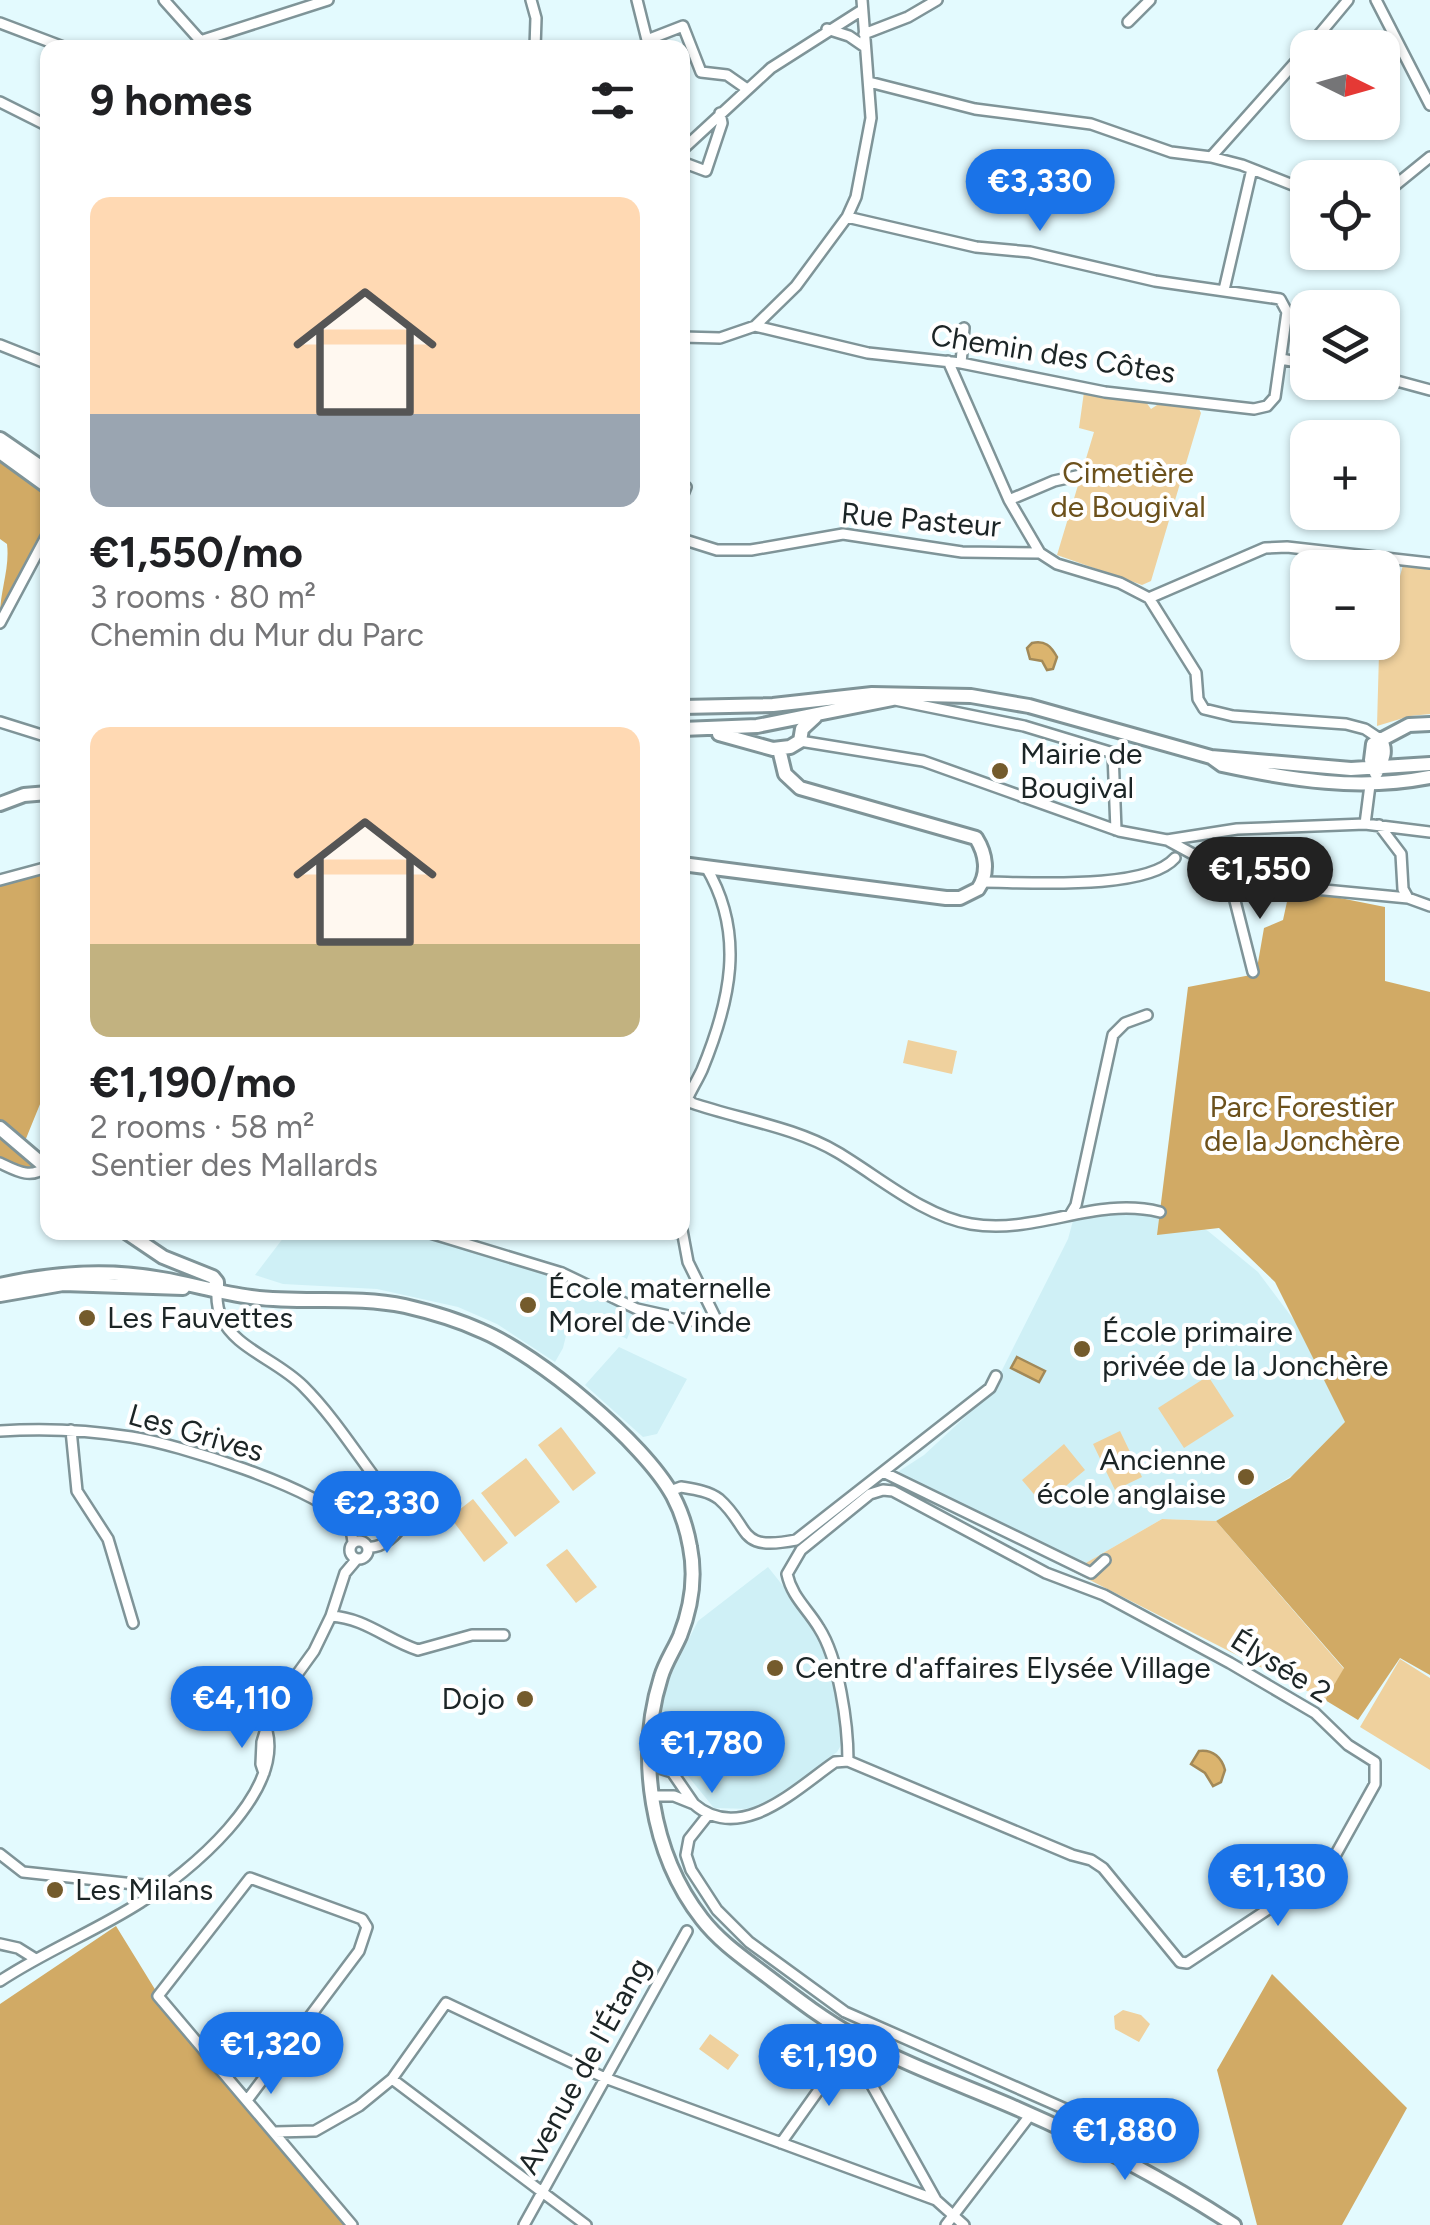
<!DOCTYPE html>
<html lang="en">
<head>
<meta charset="utf-8">
<style>
  :root { --surface:#fff; --page:#f6f6f6; --text:#202124; --muted:#757577; --accent:#1a73e8 }
  body { margin:0; font-family:Figtree,sans-serif; background:var(--page); color:var(--text); height:100vh; display:flex; flex-direction:column; font-size:38px; white-space:nowrap }
  * { box-sizing:border-box; margin:0 }
  p { font-size:32px; color:var(--muted) }
  .icon { flex:none; width:55px; height:55px; fill:none; stroke:currentColor; stroke-width:2; stroke-linecap:round; stroke-linejoin:round }
  .map { position:relative; flex:1; overflow:hidden }
  .drawer { position:absolute; left:40px; top:40px; width:650px; height:1200px; display:flex; flex-direction:column; background:var(--surface); border-radius:20px; box-shadow:0 2px 8px #0004 }
  .drawer>* { flex:none }
  .needle { width:65px; rotate:95deg }
  .buttons { position:absolute; left:1290px; top:30px; display:grid; gap:20px }
  .buttons a { display:grid; place-items:center; width:110px; height:110px; border-radius:20px; background:var(--surface); box-shadow:0 2px 8px #0004; font-size:50px }
  .price { position:absolute; translate:-50% -85px; padding:0 22px; border-radius:35px; background:var(--accent); color:#fff; font-size:32px; line-height:65px; filter:drop-shadow(0 2px 5px #0008) }
  .price::after { content:''; position:absolute; left:50%; top:60px; width:30px; height:22px; margin-left:-15px; background:inherit; clip-path:polygon(0 0,100% 0,50% 100%) }
  .price.selected { background:#222; color:#fff }
  ul { padding:0; list-style:none }
  li { display:grid; align-content:center; gap:20px; height:530px; padding:0 50px }
  li span { display:grid; place-items:center; height:310px; border-radius:20px; color:#555 }
  li>.icon { margin-inline-start:auto }
  span .icon { width:180px; height:180px; fill:#fffc; stroke-width:1 }
  li b { font-size:42px }
  h2 { display:flex; justify-content:space-between; align-items:center; height:120px; padding:0 50px; font-size:42px }
  .map>svg:first-child { display:block }
  .built { fill:#cff0f6 }
  .green { fill:#efd19e }
  .forest { fill:#d1aa65 }
  .water { fill:#dbb46e; stroke:#a28958; stroke-width:2.5 }
  .lines { fill:none; stroke-linecap:round; stroke-linejoin:round }
  .street-casing { stroke:#7f9498; stroke-width:14 }
  .secondary-casing { stroke:#7f9498; stroke-width:18 }
  .street { stroke:#fff; stroke-width:9 }
  .secondary { stroke:#fff; stroke-width:12 }
  .poi-dot { fill:#745b2c; stroke:#fff; stroke-width:4 }
  .labels { text-anchor:middle; stroke-width:8; stroke-linejoin:round; paint-order:stroke }
  .street-label { font-size:30px; fill:#1c2526; stroke:#fff }
  .park-label { font-size:30px; fill:#6c511c; stroke:#fff }
  .poi-label { font-size:30px; fill:#1c2526; stroke:#fff; text-anchor:start }
</style>
</head>
<body>
<div class="map">
<svg width="1430" height="2225" viewBox="0 0 1430 2225">
  <rect width="100%" height="100%" fill="#e3fafe"/>
  <path class="built" d="M1106,1208l54,7 35,9 13,7 50,41 86,115 40,34 -168,100 -54,-2 -90,52 -182,-94 34,-22 66,-61 78,-155 6,-22z
    M287,1233h121l147,41 81,42 -9,23 -55,-28 -9,37 -8,14 -58,-38 -39,-17 -81,-18 -94,-5 -28,-9z
    M619,1347l68,32 -30,55 -14,3 -58,-52z
    M768,1567l51,64 11,29 14,80 -7,12 -63,48 -23,9 -37,-1 -40,-49 -14,-1 2,-56 9,-28 27,-53z"/>
  <path class="green" d="M1084,392l62,10 5,7 9,-6 38,4 3,6 -50,168 -9,4 -85,-30 37,-123 -15,-4z
    M1403,565l27,5v144l-20,2 -33,10 2,-73z
    M908,1040l49,11 -5,23 -49,-11z
    M1208,1376l26,40 -50,32 -26,-40z
    M561,1427l35,46 -23,18 -35,-46z
    M1120,1431l22,46 -27,13 -22,-46z
    M1064,1444l21,26 -42,35 -21,-25z
    M526,1458l34,44 -45,35 -34,-44z
    M473,1499l35,44 -24,19 -34,-45z
    M1162,1519l54,2 128,148 -19,31 -253,-129z
    M567,1549l30,38 -21,16 -30,-38z
    M1400,1659l30,19v92l-70,-43z
    M1123,2010l18,5 9,9 -11,18 -24,-13 -1,-13z
    M710,2034l29,21 -11,15 -29,-21z"/>
  <path class="forest" d="M0,462l48,34 -1,27 -47,92c0,-24 10,-47 7,-71l-7,-5z
    M35,875h12v212l-22,54 -25,-21v-234z
    M1290,888l95,19v74l45,11v683l-30,-17 -42,62 -33,-20 19,-32 -128,-147 74,-43 55,-56 -70,-140 -56,-54 -62,7 31,-248 68,-13 8,-46 19,-8z
    M0,1133l36,30 -6,7 -30,-11z
    M116,1926l40,65 11,7 73,100 107,127h-347v-221z
    M1272,1974l135,134 -65,117h-85l-40,-155z"/>
  <path class="water" d="M1032,643c13,-3 19,3 25,14l-4,12 -6,1 -5,-9 -12,-2 -3,-11z
    M1017,1357l28,14 -6,11 -28,-14z
    M1199,1751c14,-2 23,7 26,19l-4,12 -8,4 -8,-13 -14,-9z"/>
  <g class="lines">
    <g class="street-casing">
      <path id="street" d="M164,0l43,48
        M531,0l5,18 -1,30
        M637,0l10,40 36,-14 18,46 26,3 20,14
        M1376,0l54,105
        M1128,22l22,-22
        M0,23l66,25
        M827,29l22,7 16,11
        M864,34l44,-17 29,-17
        M200,41l128,-41
        M1308,48l40,-48
        M869,82l106,27 116,15 80,28 40,5 31,8 66,26
        M0,102l48,24
        M682,150l89,-82 91,-58
        M1211,157l97,-109
        M682,162l24,9 16,-48 -2,-10
        M1382,196l48,-39
        M1224,290l28,-121
        M755,326l113,27 93,10 144,29 149,17 13,-3 8,-9 12,-85 -7,-13 -125,-18 -125,-29 -54,-5 -129,-30
        M682,337l38,1 35,-12 41,-40 51,-69 9,-20 15,-79 -9,-118
        M0,345l48,19
        M1281,359l27,5
        M948,361l61,139 31,53
        M961,363l3,-35
        M1382,377l48,13
        M682,497l4,-10
        M1009,500l45,-19 27,-6
        M682,539l35,11h34l92,-16 119,18 78,1 17,11 63,19 29,15
        M1149,598l47,75 2,26 6,10 29,7 113,8 19,5 15,10
        M1149,598l116,-50 22,-1 143,16
        M0,623l48,-90
        M890,699l134,27 89,27 3,77
        M0,722l48,15
        M800,741l123,20 196,70 48,9 70,-11 128,-5 65,8
        M1365,824l5,-39
        M1379,825l22,29 2,35 5,9 22,8
        M1169,841l44,24 17,16 178,17
        M0,880l48,-13
        M1230,881l23,91
        M983,882c43,0 163,9 192,-24
        M682,1093l10,10c46,16 103,24 145,49 41,24 86,64 134,72 66,11 124,-28 189,-12
        M682,1112c5,-16 13,-27 20,-42 28,-68 44,-136 4,-203
        M0,1163c15,7 31,17 45,4
        M1070,1215l6,-10 37,-170 12,-12 22,-8
        M682,1230l6,32 30,61
        M427,1232l135,41 75,36 45,10 36,4
        M217,1292c-1,21 7,35 22,48 20,17 45,27 64,46 37,37 63,84 97,124l4,12c-6,12 -22,27 -36,25
        M71,1430l6,61 31,48 25,84
        M0,1431c44,-3 87,-1 131,6 47,7 183,50 214,84 6,7 7,13 8,21
        M883,1472l208,101 14,-13
        M670,1491l11,-4c12,2 28,4 38,12 33,29 17,53 77,41l194,-152 6,-12
        M350 1550a9 9 0 1 1 18 0a9 9 0 1 1-18 0Z
        M331,1616c34,2 56,24 87,34l54,-15h32
        M650,1765l22,7 22,32 -20,-8h-22
        M264,1773l-3,-9 1,-22 10,-33 42,-58 17,-35 14,-43 11,-13
        M694,1804c47,41 103,-16 141,-42l13,-1 224,94 19,5 12,8 77,94 7,1 131,-87 13,-13 44,-79v-22l-27,-17 -33,-32 -85,-50 -126,-68 -58,-22 -153,-82 -10,-1 -13,4 -69,56 -14,24c5,23 20,34 32,54 20,31 29,96 29,133
        M708,1815l-19,24 -3,16 5,15 26,40 32,32 96,70 234,103 11,1
        M0,1854l23,18 130,14 6,4
        M0,1944l18,4 16,10
        M0,1981c45,-30 96,-50 141,-79 48,-29 142,-108 126,-171
        M855,2037l-5,9 86,154 28,25
        M392,2079l194,146
        M248,2099l111,-148 8,-24 -5,-8 -112,-41 -92,118 194,229
        M275,2132l40,-1 44,-25 33,-27 54,-76 159,75 331,122
        M781,2143l69,-97
        M524,2225l163,-294
        M946,2225l85,-111"/>
    </g>
    <g class="secondary-casing">
      <path id="secondary" d="M0,439l48,33
        M0,452l48,35
        M682,707l91,-2 99,-11 99,2 58,10 182,51 140,12 79,-5
        M682,729l75,-3 135,-27
        M719,734l54,15 17,-2 10,-6 2,-12 13,-12
        M1211,757l11,8c70,15 137,26 208,12
        M1378,768l-7,-8 2,-16 36,-19 21,-1
        M1376,773c6,-12 12,-22 4,-34
        M0,804l24,-9 24,-2
        M682,864l264,34h14l18,-9c11,-16 8,-35 -2,-51l-176,-50 -15,-14 -6,-25
        M0,1128l48,41
        M126,1232l37,25 50,20 4,5v10
        M0,1285c53,-12 108,-16 162,-6 30,5 58,14 89,18 51,7 103,-2 154,9 26,6 53,14 77,25 56,24 162,111 191,165 8,15 14,34 17,51 6,30 1,61 -10,89 -6,14 -15,27 -19,41 -25,79 -10,177 41,242 17,22 40,38 61,54 29,22 58,45 89,62 53,30 111,50 166,74 76,33 147,71 216,116
        M0,1295l63,-11 120,4"/>
    </g>
    <use href="#street" class="street"/>
    <use href="#secondary" class="secondary"/>
  </g>
  <g class="poi-dot">
    <circle cx="1000" cy="771" r="10"/>
    <circle cx="528" cy="1305" r="10"/>
    <circle cx="87" cy="1318" r="10"/>
    <circle cx="1082" cy="1349" r="10"/>
    <circle cx="1246" cy="1477" r="10"/>
    <circle cx="775" cy="1668" r="10"/>
    <circle cx="525" cy="1699" r="10"/>
    <circle cx="55" cy="1890" r="10"/>
  </g>
  <g class="labels">
    <g class="street-label">
      <text transform="translate(1053 354) rotate(9)" y="10">Chemin des Côtes</text>
      <text transform="translate(921 520) rotate(5)" y="10">Rue Pasteur</text>
      <text transform="translate(196 1433) rotate(16)" y="10">Les Grives</text>
      <text transform="translate(1281 1666) rotate(32)" y="10">Élysée 2</text>
      <text transform="translate(584 2066) rotate(-61)" y="10">Avenue de l'Étang</text>
    </g>
    <g class="park-label">
      <text x="1128" y="483">Cimetière<tspan x="1128" dy="34">de Bougival</tspan></text>
      <text x="1302" y="1117">Parc Forestier<tspan x="1302" dy="34">de la Jonchère</tspan></text>
    </g>
    <g class="poi-label">
      <text x="1020" y="764">Mairie de<tspan x="1020" dy="34">Bougival</tspan></text>
      <text x="548" y="1298">École maternelle<tspan x="548" dy="34">Morel de Vinde</tspan></text>
      <text x="107" y="1328">Les Fauvettes</text>
      <text x="1102" y="1342">École primaire<tspan x="1102" dy="34">privée de la Jonchère</tspan></text>
      <text x="1226" y="1470" text-anchor="end">Ancienne<tspan x="1226" dy="34">école anglaise</tspan></text>
      <text x="795" y="1678">Centre d'affaires Elysée Village</text>
      <text x="505" y="1709" text-anchor="end">Dojo</text>
      <text x="75" y="1900">Les Milans</text>
    </g>
  </g>
</svg>
<div class="buttons">
<a><svg class="needle" viewBox="-14 -14 28 28"><path d="M0-13l5 13h-10z" fill="#e53935"/><path d="M0 13l5-13h-10z" fill="#757577"/></svg></a>
<a><svg class="icon" aria-label="locate" viewBox="0 0 24 24"><circle cx="12" cy="12" r="6"/><path d="M12 2v4M12 18v4M2 12h4M18 12h4"/></svg></a>
<a><svg class="icon" aria-label="layers" viewBox="0 0 24 24"><path d="M12 4l9 5-9 5-9-5zM3 14l9 5 9-5"/></svg></a>
<a>+</a>
<a>−</a>
</div>
<b class="price" style="left:1040px;top:234px">€3,330</b>
<b class="price selected" style="left:1260px;top:922px">€1,550</b>
<b class="price" style="left:387px;top:1556px">€2,330</b>
<b class="price" style="left:242px;top:1751px">€4,110</b>
<b class="price" style="left:712px;top:1796px">€1,780</b>
<b class="price" style="left:1278px;top:1929px">€1,130</b>
<b class="price" style="left:271px;top:2097px">€1,320</b>
<b class="price" style="left:829px;top:2109px">€1,190</b>
<b class="price" style="left:1125px;top:2183px">€1,880</b>
<section class="drawer">
<h2>9 homes<svg class="icon" aria-label="filters" viewBox="0 0 24 24"><path d="M4 7h16M4 17h16"/><circle cx="9" cy="7" r="2"/><circle cx="15" cy="17" r="2"/></svg></h2>
<ul>
<li><span style="background:linear-gradient(#ffd9b3 70%,#9aa5b1 0)"><svg class="icon" aria-label="home" viewBox="0 0 24 24"><path d="M3 11l9-7 9 7M6 9v11h12V9"/></svg></span><div><b>€1,550/mo</b><p>3 rooms · 80 m²</p><p>Chemin du Mur du Parc</p></div></li>
<li><span style="background:linear-gradient(#ffd9b3 70%,#c2b280 0)"><svg class="icon" aria-label="home" viewBox="0 0 24 24"><path d="M3 11l9-7 9 7M6 9v11h12V9"/></svg></span><div><b>€1,190/mo</b><p>2 rooms · 58 m²</p><p>Sentier des Mallards</p></div></li>
</ul>
</section>
</div>
</body>
</html>
